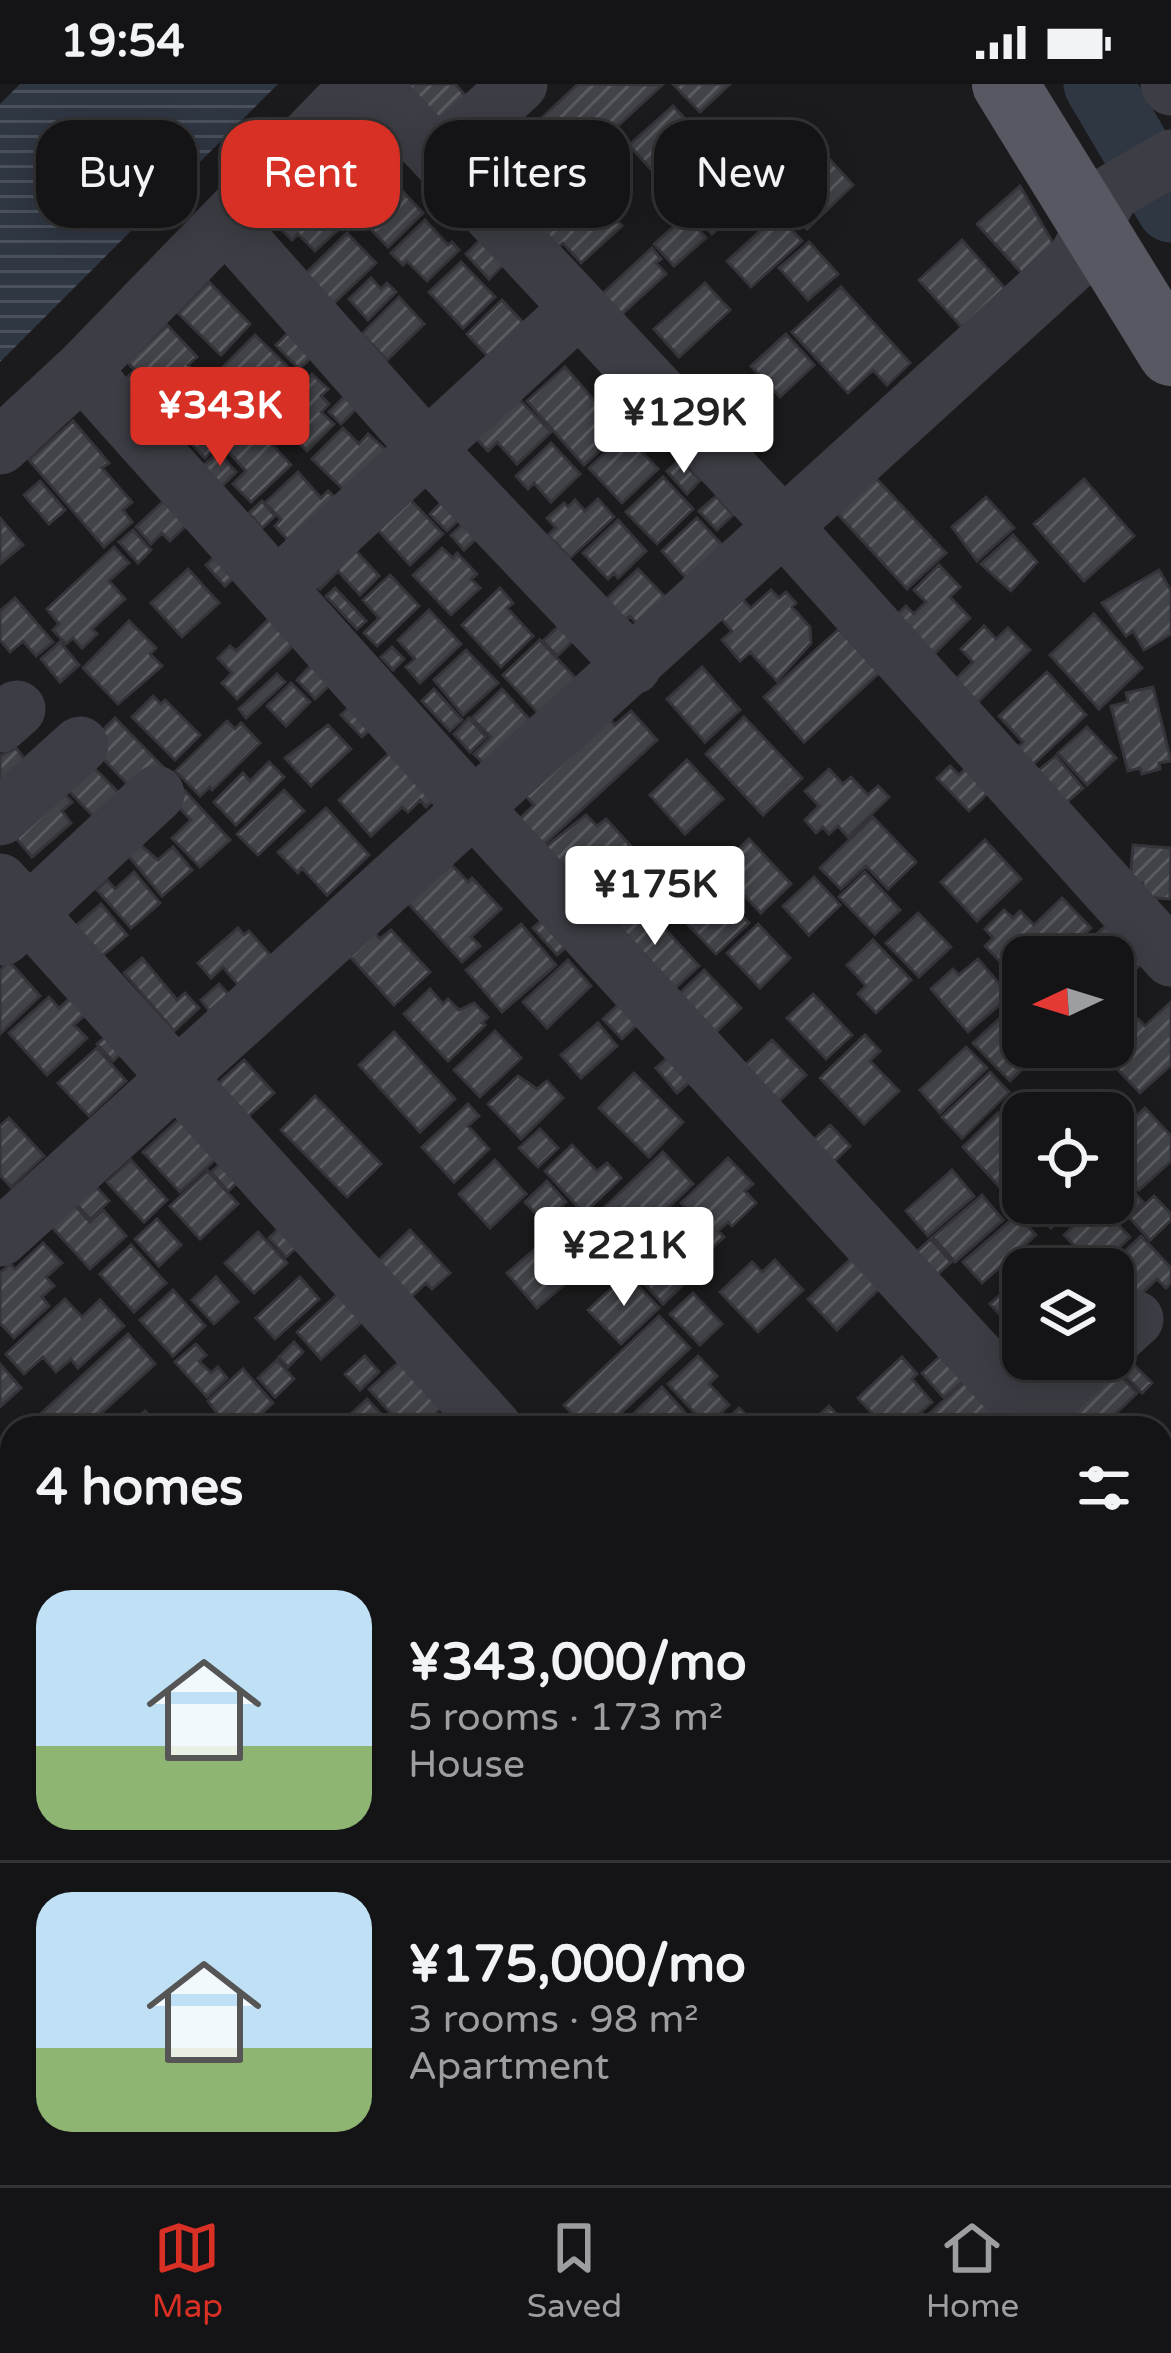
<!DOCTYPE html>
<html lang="en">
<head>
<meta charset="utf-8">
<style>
  :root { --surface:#141416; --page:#212123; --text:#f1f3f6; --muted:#9d9ea1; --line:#333335; --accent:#d93025 }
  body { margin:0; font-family:"Varela Round",sans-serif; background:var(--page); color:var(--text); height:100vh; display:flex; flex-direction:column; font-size:45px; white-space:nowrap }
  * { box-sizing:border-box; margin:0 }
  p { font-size:39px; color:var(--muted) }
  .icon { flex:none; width:66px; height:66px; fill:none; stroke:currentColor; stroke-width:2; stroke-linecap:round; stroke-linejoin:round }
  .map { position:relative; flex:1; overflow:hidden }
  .drawer { position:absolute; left:0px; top:1332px; width:1173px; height:771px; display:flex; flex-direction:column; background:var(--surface); border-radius:36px 36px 0 0; box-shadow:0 6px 30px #0003,0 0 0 3px var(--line) }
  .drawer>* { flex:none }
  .top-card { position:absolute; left:36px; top:36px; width:1101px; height:108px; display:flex; gap:24px }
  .needle { width:78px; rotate:266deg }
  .controls { position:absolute; left:1002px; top:852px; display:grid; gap:24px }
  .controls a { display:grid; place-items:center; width:132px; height:132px; border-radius:24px; background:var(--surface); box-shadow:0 6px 30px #0003,0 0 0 3px var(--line); font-size:60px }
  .price { position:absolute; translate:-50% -102px; padding:0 27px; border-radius:12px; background:#fff; color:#222; font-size:39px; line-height:78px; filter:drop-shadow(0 3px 6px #0008) }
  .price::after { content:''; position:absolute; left:50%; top:72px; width:36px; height:27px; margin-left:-18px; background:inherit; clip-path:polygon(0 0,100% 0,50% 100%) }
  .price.active { background:var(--accent); color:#fff }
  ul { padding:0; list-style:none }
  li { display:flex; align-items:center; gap:36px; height:300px; padding:0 36px }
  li+li { border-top:3px solid var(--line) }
  li span { display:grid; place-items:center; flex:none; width:336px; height:240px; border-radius:36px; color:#555 }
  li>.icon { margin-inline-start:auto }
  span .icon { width:144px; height:144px; fill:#fffc; stroke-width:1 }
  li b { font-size:51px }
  h2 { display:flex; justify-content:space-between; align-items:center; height:144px; padding:0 36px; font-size:51px }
  .pill { padding:0 42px; border-radius:36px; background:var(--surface); box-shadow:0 6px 30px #0003,0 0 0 3px var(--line); font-size:42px; line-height:108px }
  .pill.active { background:var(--accent); color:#fff }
  .status { display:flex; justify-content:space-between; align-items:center; height:84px; padding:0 60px; background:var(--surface); direction:ltr }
  .status svg { height:33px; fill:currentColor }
  .menu { display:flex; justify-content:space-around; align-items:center; height:168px; border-top:3px solid var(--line); background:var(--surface); font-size:33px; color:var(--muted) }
  .menu a { display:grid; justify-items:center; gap:6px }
  .menu .active { color:var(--accent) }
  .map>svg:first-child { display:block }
  .water { fill:url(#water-rules) }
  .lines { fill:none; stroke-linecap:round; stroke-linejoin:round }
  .river { stroke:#2f3743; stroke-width:69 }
  .building { fill:url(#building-hatch); stroke:#35343a; stroke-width:3 }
  .minor { stroke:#3d3d45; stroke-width:57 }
  .major { stroke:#575862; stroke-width:66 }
</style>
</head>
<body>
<div class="status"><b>19:54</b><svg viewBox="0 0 49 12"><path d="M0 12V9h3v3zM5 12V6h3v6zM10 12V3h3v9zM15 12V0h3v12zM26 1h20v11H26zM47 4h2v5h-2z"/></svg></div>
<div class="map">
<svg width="1171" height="2101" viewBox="0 0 1171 2101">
  <defs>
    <pattern id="water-rules" width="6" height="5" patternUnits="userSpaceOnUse" patternTransform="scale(3)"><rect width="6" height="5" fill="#2f3743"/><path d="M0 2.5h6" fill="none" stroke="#4a515c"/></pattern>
    <pattern id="building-hatch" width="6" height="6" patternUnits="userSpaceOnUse" patternTransform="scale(3)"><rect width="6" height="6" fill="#424348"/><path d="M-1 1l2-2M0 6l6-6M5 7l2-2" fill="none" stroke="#5b5c61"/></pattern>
  </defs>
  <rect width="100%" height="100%" fill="#1b1b1d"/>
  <path class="water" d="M20,0h258l-278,278v-258z"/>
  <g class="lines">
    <path class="river" d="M1098,0l73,124"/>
  </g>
  <path class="building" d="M406,0h49l16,18 -27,25z
    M578,0l84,1 -123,114 -39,-42z
    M673,0h57l-30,28z
    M673,22l38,41 -44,40 -38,-42z
    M803,37l25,27 -5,4 30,33 -46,44 -51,-55z
    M351,56l27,24 -2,2 8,9 -33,33 -34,-35z
    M718,69l38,42 -44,39 -37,-41z
    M391,95l32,34 -35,34 -23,-24 11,-11 -8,-10z
    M593,98l26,28 -6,6 9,10 -41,37 -18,-20 -8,7 -17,-19z
    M306,101l35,42 -26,24 -17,-17 -6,6 -21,-22z
    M1020,102l37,64 -31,28 -49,-54z
    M778,131l24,26 -51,46 -24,-26z
    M686,132l20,22 -32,28 -20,-22z
    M425,136l23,25 4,-3 7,8 -32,31 -20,-20 -4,4 -12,-12z
    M347,149l29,30 -44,42 -29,-29z
    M481,155l23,25 -15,15 -23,-25z
    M962,156l47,53 -43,39 -47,-52z
    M809,158l29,32 -30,26 -29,-32z
    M652,164l9,11 -5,4 10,11 -46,42 -19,-21z
    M461,178l34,35 -32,31 -34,-36z
    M371,194l10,11 6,-6 9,9 -28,28 -19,-21z
    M209,198l41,42 -29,31 -43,-42z
    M705,199l25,27 -51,47 -25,-28z
    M841,203l69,76 -23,22 -14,-15 -25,23 -56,-61z
    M399,213l25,27 -37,36 -25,-26z
    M502,216l28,30 -35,34 -28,-30z
    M167,241l30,32 -9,8 9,9 -41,38 -31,-33 10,-9 -8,-8z
    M292,245l24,24 -17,16 -23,-24z
    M786,250l28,31 -34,32 -29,-31z
    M255,251l36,35 -33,33 -35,-36z
    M565,283l56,64 -37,34 -57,-64z
    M312,290l16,15 -7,7 8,8 -8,8 13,12 -27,27 -40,-40 34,-35 5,5z
    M208,293l38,41 -41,40 -17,-18 11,-10 -9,-9 5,-4 -13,-14z
    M349,308l12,12 -20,20 -12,-12z
    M514,310l37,38 -34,32 -20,-22 -9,9 -16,-17z
    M173,320l15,15 -15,14 -14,-15z
    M73,337l36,42 -7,5 30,34 -9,8 9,12 -28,25 -75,-87z
    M252,339l39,42 -40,37 -18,-18 13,-13 -21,-23z
    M343,344l16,16 9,-10 27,24 -52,31 -31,-30z
    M625,350l33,35 -36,34 -33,-35z
    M551,359l29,31 -29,28 -17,-19 -6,6 -12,-13z
    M218,368l18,20 -14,14 -19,-20z
    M680,375l20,21 -13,14 -20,-23z
    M298,388l23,26 7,-7 13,12 -47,44 -19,-21 6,-7 -16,-16z
    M873,391l73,78 -39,36 -72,-78z
    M663,393l30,32 -36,35 -31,-32z
    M1084,395l50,57 -50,45 -50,-57z
    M40,397l25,29 -16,14 -25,-29z
    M402,407l41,43 -33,31 -40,-44z
    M170,411l23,24 -23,22 -8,-8 -11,11 -15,-17z
    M716,412l17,19 -16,15 -18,-19z
    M986,413l28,31 -37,33 -25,-34z
    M445,415l17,18 -15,14 -17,-17z
    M598,415l16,18 -44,41 -22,-23 8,-7 -9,-10 17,-15 4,4 7,-7 10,11z
    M262,417l13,15 -13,12 -13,-15z
    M0,434l23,27 -23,19z
    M697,434l25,27 -35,34 -25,-28z
    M467,436l14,14 -17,16 -13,-15z
    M618,436l28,31 -28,27 -4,-5 -6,6 -25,-26z
    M133,446l18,20 -13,13 -19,-21z
    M1013,451l24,27 -26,29 -30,-27z
    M347,457l32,35 -19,19 -22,-24 -18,18 -11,-12z
    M114,463l15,16 -20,18 16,18 -33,30 5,5 -15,14 -9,-10 -7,6 -13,-14 6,-6 -12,-15z
    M442,464l11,10 4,-5 20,21 -6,5 9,9 -29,27 -38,-40z
    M219,469l19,21 -13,12 -19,-21z
    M939,481l21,22 -10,10 20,21 -41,41 -38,-39 15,-14 8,8 12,-12 -12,-12z
    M188,485l31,34 -37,34 -31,-34z
    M638,485l31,32 -28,27 -11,-12 -8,7 -19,-21z
    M1159,486l12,21v43l-27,16 -11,-19 -7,5 -24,-33z
    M390,491l29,31 -42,40 -13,-13 15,-15 -16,-18z
    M335,504l31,33 -9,8 -31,-33z
    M500,504l13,15 -6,5 26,28 -32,31 -39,-42z
    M771,506l8,8 7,-6 10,11 -4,4 18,20 1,16 -34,38 -27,-29 -10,9 -18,-21 10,-9 -13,-15 21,-19 11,11z
    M15,514l38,44 -17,14 -13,-15 -13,11 -10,-12v-29z
    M429,526l32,34 -41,39 -14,-16 9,-8 -17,-19z
    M1094,530l48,54 -43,41 -49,-54z
    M269,535l23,24 -1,5 -54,51 -15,-16 10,-10 -14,-15 12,-12 6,5z
    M129,537l27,27 -6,6 12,12 -44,38 -35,-36z
    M561,540l14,15 -18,17 -14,-15z
    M984,542l12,13 12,-11 22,22 -59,59 -22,-23 24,-24 -12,-13z
    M839,545l40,44 -75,69 -40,-45z
    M540,556l39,42 -37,35 -39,-42z
    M60,558l19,23 -19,17 -19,-23z
    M392,563l12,12 -11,11 -12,-13z
    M466,566l32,33 -35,32 -29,-35z
    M318,574l19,20 -22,21 -18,-19z
    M702,583l38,43 -35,32 -38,-43z
    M1047,588l39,43 -58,54 -15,-17 10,-10 -24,-26z
    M277,590l8,8 -39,36 -7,-9z
    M291,599l19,19 -24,24 -19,-20z
    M1153,603l18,74 -12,2 1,6 -18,5 -2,-6 -12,3 -17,-65 17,-4 -2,-9z
    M434,605l28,31 -12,11 -28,-30z
    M502,605l28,31 -46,44 -10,-10 17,-17 -19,-19z
    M153,612l8,8 4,-4 35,35 -25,25 -43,-43z
    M358,615l21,23 -17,15 -21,-22z
    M631,627l26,29 -117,108 -24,-26 18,-17 -8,-9 83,-78 6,7z
    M744,633l58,61 -39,37 -57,-61z
    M115,634l48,49 -27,26 -47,-49z
    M469,634l17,19 -16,15 -16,-18z
    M227,637l8,8 6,-6 19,20 -48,47 -2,-3 -10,9 -24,-25z
    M328,641l23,24 -40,37 -26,-28z
    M1087,643l29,31 -29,27 -29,-32z
    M398,661l44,47 -16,15 -6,-7 -12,12 -6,-5 -31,29 -32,-36z
    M16,664l10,13 -26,33v-38z
    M1056,672l27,32 -23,20 -28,-32z
    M687,676l36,39 -38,35 -35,-39z
    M87,677l38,38 -25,24 -37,-38z
    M269,678l15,15 -48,48 -22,-23 29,-29 7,8z
    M971,679l23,24 -25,24 -32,-33 13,-12 9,9z
    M829,685l14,15 8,-7 17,18 10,-9 11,11 -41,40 -10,-11 -9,8 -6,-7 -7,6 -11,-13 14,-14 -14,-15z
    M59,703l13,15 -10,9 9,12 -39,34 -23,-27z
    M284,706l20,21 -46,44 -21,-21z
    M185,707l45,49 -30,27 -28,-29 19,-18 -17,-18z
    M326,724l43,47 -42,40 -25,-27 -4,5 -20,-21z
    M586,731l11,11 9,-7 35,38 -8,8 5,6 -40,38 -55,-60z
    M873,733l43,45 -28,27 -22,-23 -25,23 -21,-21z
    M749,755l42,45 -30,29 -42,-45z
    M985,756l36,39 -44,42 -36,-39z
    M138,759l20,17 15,-13 19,23 -30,26 -36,-43z
    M1133,761l38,3 -1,51 -28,-2 1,-14h-13z
    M450,779l18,19 4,-4 29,31 -30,28 9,9 -18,16 -55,-60z
    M134,788l26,31 -29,25 -34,-38 10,-10 8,9z
    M865,788l35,38 -25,24 -36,-37z
    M814,793l26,28 -31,30 -26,-29z
    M708,795l41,44 -33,31 -41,-43z
    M1062,814l29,30 -29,29h-39l-2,26 -36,-37 8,-8 -8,-9 19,-19 9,8 7,-7 14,14z
    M641,819l58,63 -29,27 -59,-61z
    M101,820l26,31 -30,25 -26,-30z
    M556,824l24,28 -23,19 -24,-27z
    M918,829l33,34 -32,30 -33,-34z
    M521,840l35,41 -54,47 -36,-42z
    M758,840l32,34 -30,30 -33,-35z
    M1108,840l34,39 -29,26v-32l-40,-3z
    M238,844l6,7 5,-4 23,26 -33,29 -16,-19 -12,11 -13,-15z
    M371,845l9,10 11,-9 39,42 -36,33 -48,-53z
    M873,856l38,40 -35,33 -18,-19 8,-8 -19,-21z
    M142,874l35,42 8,-7 14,15 -25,23 -50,-58z
    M978,875l32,37 -42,36 -37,-43 22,-20 6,6z
    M568,876l23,26 -44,42 -24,-26z
    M9,877l31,35 -40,38v-64z
    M704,886l37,38 -27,26 -36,-39z
    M219,900l10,11 -19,17 -9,-12z
    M430,905l13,15 5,-5 11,11 15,-7 14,14 -6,6 3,2 -37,36 -44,-47z
    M78,907l15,17 -19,17 13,13 -40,37 -38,-42 40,-36 10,11z
    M813,910l39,41 -26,24 -39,-41z
    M624,915l19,20 -21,20 -19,-20z
    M1171,918v63l-31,28 -38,-40 11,-6 25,-28 7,7z
    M1010,932l13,14v17l13,9 -26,25 -37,-38 27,-25 4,4z
    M598,939l19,23 -36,32 -20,-23z
    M113,946l15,17 -15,14 -16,-17z
    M495,947l26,27 -41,39 -26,-27z
    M394,948l61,67 -35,33 -61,-67z
    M865,951l15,16 -10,10 29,30 -35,33 -44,-46z
    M772,956l34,35 -31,30 -34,-36z
    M966,963l21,21 -47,45 -20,-23z
    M97,964l29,33 -37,35 -31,-33z
    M678,965l21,25 -22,19 -21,-25z
    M244,976l30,33 -30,27 -30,-33z
    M990,988l19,20 -47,46 -20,-21z
    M634,989l49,49 -34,35 -50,-49z
    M518,992l19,13 10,-8 16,17 -42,41 -33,-35z
    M315,1012l66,68 -34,33 -66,-67z
    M468,1020l11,12 -11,10 21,23 -35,33 -32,-35z
    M1145,1024l26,28v25l-32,29 -23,-26 -3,3v-29z
    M998,1029l25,26v40l-16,16 -44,-48z
    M9,1034l35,38 -33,31 -11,-12v-49z
    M180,1034l37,40 -37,34 -37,-40z
    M830,1041l20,21 -22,21 -20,-22z
    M540,1045l18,19 -20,19 -19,-19z
    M572,1061l25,26 10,-8 14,15 -37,35 -39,-42z
    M663,1068l30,32 -74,70 -30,-32z
    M230,1071l17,18 -19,18 -17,-19z
    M728,1074l25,26 -8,7 11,12 -24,23 -4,-4 -10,9 6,6 -12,11 -19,-21 5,-5 -17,-19z
    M131,1076l36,40 -23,22 -37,-40z
    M495,1076l31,34 -36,34 -31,-34z
    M952,1086l22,26 -46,40 -22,-25z
    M208,1087l30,33 -38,35 -30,-33z
    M88,1094l21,23 -19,18 -21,-23z
    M547,1097l19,21 -21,21 -20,-21z
    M1126,1100l17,18 -15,15 -15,-16z
    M982,1111l21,25 -48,42 -22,-25z
    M1154,1112l17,18v6l-21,20 -20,-22z
    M1030,1119h57l4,4 -21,18 -7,-8 -12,11z
    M1097,1119l33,34 -33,32 -33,-34z
    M74,1120l16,18 13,-12 23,26 -36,33 -39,-43z
    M674,1124l17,19 -21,19 -17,-18z
    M1017,1131l19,20 -54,48 -19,-21z
    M290,1134l17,20 -21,19 -17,-19z
    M157,1135l24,26 -22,21 -24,-27z
    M561,1143l12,15 13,-11 18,20 -67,57 -30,-35z
    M410,1146l40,43 -18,16 -6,-6 -15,14 -34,-35z
    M652,1146l35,37 -10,10 6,8 -20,19 -41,-45z
    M258,1148l29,31 -33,30 -29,-30z
    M1141,1152l30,32v15l-5,5 -9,-9 -18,17 -29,-31z
    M931,1155l20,23 -21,19 -20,-23z
    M43,1159l19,20 -16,14 8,9 -12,11 7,9 -35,32 -14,-15v-50l10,-9 5,5z
    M131,1161l35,38 -32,29 -34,-38z
    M1048,1165l19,20h-40z
    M858,1168l28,30 -49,48 -29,-31z
    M775,1176l28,30 -45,42 -38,-40 32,-30 10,10z
    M1023,1189v37l-14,14 -19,-20z
    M627,1190l32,34 -38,36 -33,-34z
    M216,1193l22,25 -24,22 -22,-24z
    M300,1193l19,22 -44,40 -19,-21z
    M173,1206l32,36 -32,30 -33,-36z
    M341,1207l24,28 -44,40 -24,-27z
    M693,1209l29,31 -22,21 -30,-31z
    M65,1215l17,18 18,-17 24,26 -46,42 -7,-9 -15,13 -13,-15 -19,17 -18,-20z
    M659,1232l31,32 -85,80h-20l-21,-23z
    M128,1250l27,30 -70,64h-40l-9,-10z
    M294,1258l9,10 -15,15 -9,-10z
    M196,1260l10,11 -7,6 12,12 7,-6 9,11 -20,19 -32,-35z
    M946,1267l23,25 -25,22 -22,-25z
    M365,1272l14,16 -19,18 -15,-16z
    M698,1272l19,20 -8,8 20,21 -22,21 -39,-42z
    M902,1273l15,17 -5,5 20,23 -29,26h-17l-28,-30z
    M277,1276l17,19 -19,18 -17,-19z
    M401,1276l42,46 -23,22h-16l-35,-39z
    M1131,1278l21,21 -10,10 -21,-22z
    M1108,1279l29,30 -36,35h-30l-14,-15z
    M0,1280l21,24 -21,19z
    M243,1285l30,34 -27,25h-18l-20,-27z
    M965,1297l43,47h-69l-11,-13z
    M662,1303l25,28 -13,13h-48l6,-7 -3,-3z
    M367,1315l27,29h-52l-3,-3z
    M829,1322l20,22h-44z
    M739,1324l20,20h-42z
    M145,1327l15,17h-35z
    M1161,1360l10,11v39l-8,8z
    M1161,1513l10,7v18l-10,15z
    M12,1518v41l-12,-12v-17z
    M1161,1646l10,3v111l-10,-3z
    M10,1651l2,2v56l-12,-12v-37z
    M1161,1767l10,1v46l-9,48z
    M12,1783v38l-12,12v-46l4,4z
    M1171,1845v57l-10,-5v-28z
    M1,1870l11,15v33l-12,9z
    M12,1953v30l-12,-13v-6z
    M1161,1994l10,1v26l-10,2z
    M1162,2030h9v59l-10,-1z
    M189,2091h53l1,10h-53z
    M265,2091h46l1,9 -46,1z
    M392,2091h85l1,10h-86z
    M515,2091l88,2 1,8h-83z
    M675,2091h59v10h-59z
    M753,2091h61l1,10h-62z
    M870,2091h21l6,10h-44z
    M931,2091h43l5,10h-54l-3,-5z
    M992,2091h38l-19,10h-14z"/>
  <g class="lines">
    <path class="minor" d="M370,0l415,444 386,430
      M1169,0l2,3
      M438,73l81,-73
      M227,140l199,224 207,218
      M82,286l393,439 567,619
      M0,362l82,-76 278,-286
      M277,503l301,-278
      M0,640l17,-15
      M0,733l80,-72
      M0,798l494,546
      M3,853l153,-143
      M0,1154l1075,-977 36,-68 60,-35
      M1113,1255l22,-20
      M1030,1332l61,-57
      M0,1400l12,13
      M1161,1474l10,11
      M1161,1604l10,3
      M0,2004l12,14
      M0,2064h12
      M832,2091l1,10
      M1107,2091l16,10"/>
    <path class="major" d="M1005,0l166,269"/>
  </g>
</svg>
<div class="controls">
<a><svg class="needle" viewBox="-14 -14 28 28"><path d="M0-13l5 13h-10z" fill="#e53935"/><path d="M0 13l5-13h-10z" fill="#9d9ea1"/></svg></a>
<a><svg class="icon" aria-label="locate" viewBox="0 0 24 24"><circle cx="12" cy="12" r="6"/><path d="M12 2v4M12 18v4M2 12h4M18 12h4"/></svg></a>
<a><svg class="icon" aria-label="layers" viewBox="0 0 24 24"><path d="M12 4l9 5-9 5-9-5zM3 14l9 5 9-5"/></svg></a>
</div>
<b class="price active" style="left:220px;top:385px">¥343K</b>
<b class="price" style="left:684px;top:392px">¥129K</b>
<b class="price" style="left:655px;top:864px">¥175K</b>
<b class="price" style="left:624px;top:1225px">¥221K</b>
<div class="top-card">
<a class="pill">Buy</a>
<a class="pill active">Rent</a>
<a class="pill">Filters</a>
<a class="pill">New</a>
</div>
<section class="drawer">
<h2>4 homes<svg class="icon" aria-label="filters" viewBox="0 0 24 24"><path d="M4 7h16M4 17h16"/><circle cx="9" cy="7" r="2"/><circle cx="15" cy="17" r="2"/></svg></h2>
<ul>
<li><span style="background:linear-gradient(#bfe0f5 65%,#8fb573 0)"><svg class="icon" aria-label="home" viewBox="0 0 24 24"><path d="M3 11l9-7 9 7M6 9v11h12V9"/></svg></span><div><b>¥343,000/mo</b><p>5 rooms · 173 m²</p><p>House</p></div></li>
<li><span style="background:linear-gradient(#bfe0f5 65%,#8fb573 0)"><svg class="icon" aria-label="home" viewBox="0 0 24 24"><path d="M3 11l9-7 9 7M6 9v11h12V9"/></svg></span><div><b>¥175,000/mo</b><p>3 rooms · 98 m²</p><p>Apartment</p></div></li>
</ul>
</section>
</div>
<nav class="menu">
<a class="active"><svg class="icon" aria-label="map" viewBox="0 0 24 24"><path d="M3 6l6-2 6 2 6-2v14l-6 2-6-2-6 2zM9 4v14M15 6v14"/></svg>Map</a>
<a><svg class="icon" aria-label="saved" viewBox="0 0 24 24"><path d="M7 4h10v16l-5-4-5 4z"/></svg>Saved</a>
<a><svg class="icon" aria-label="home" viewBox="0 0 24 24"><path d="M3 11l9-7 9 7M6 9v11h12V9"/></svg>Home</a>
</nav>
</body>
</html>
